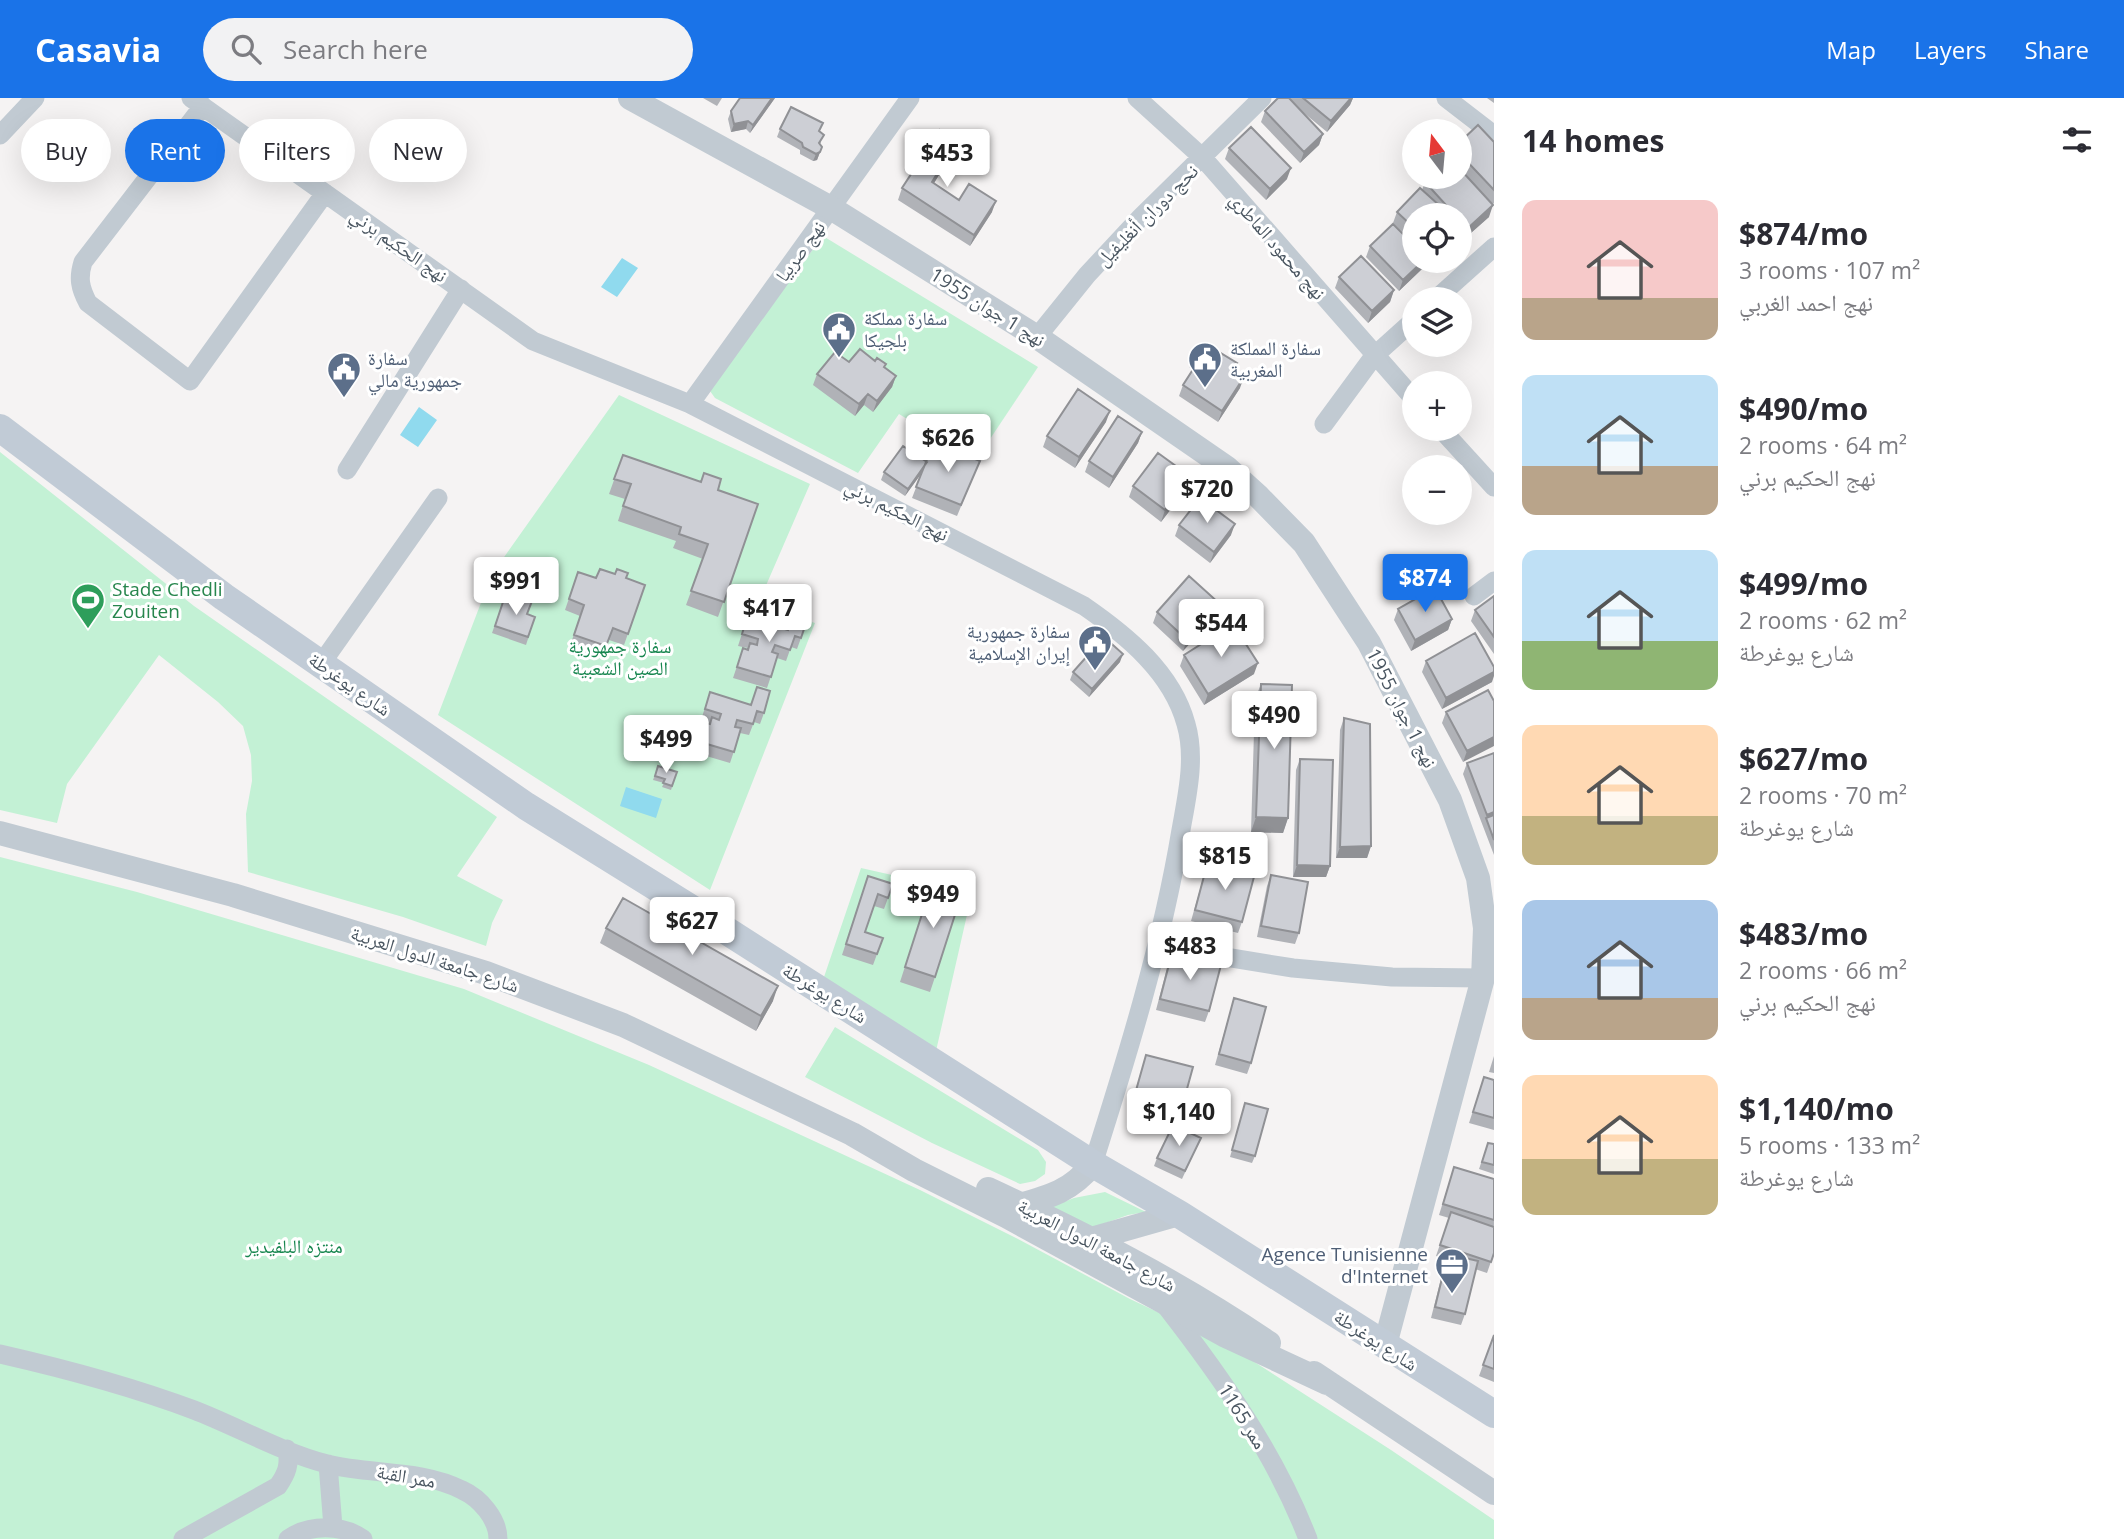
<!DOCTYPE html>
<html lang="en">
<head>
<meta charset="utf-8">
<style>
  :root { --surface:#fff; --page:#f2f2f3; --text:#2b2b33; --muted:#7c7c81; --accent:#1a73e8 }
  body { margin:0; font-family:"Open Sans","Noto Naskh Arabic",sans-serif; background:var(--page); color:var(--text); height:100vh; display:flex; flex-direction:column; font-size:26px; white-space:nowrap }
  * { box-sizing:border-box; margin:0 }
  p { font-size:23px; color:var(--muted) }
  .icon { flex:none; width:38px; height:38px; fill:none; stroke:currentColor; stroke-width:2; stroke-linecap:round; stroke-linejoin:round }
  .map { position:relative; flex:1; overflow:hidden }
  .drawer { display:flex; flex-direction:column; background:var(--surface); width:630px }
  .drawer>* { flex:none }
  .top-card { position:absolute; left:21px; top:21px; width:665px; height:63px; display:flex; gap:14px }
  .needle { width:46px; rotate:344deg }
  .tools { position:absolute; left:1402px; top:21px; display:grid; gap:14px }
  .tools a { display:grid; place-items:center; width:70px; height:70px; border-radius:50%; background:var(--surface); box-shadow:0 7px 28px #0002; font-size:35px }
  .price { position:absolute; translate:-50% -60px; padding:0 16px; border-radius:7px; background:#fff; color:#222; font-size:23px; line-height:46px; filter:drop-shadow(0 2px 4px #0008) }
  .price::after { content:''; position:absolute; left:50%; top:42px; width:21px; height:16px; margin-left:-10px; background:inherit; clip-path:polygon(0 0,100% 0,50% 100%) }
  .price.selected { background:var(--accent); color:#fff }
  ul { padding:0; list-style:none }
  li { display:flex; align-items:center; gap:21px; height:175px; padding:0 28px }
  li span { display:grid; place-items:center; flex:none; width:196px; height:140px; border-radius:14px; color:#555 }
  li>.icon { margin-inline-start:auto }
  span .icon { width:84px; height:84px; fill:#fffc; stroke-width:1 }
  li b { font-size:30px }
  h2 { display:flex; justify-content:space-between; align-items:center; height:84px; padding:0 28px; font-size:30px }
  .tag { padding:0 24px; border-radius:32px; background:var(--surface); box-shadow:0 7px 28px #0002; font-size:24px; line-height:63px }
  .tag.selected { background:var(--accent); color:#fff }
  header { display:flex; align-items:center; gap:42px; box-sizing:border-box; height:98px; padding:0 35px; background:var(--accent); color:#fff }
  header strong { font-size:33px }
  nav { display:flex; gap:38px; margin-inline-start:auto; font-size:24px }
  .search { width:490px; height:63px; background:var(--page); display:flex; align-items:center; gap:18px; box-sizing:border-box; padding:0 24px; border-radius:38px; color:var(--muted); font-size:26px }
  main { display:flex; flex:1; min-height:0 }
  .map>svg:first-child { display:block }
  .green { fill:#c3f1d5 }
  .water { fill:#90daee }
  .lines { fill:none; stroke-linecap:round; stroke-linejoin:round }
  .minor { stroke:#c1cad2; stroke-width:19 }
  .tertiary { stroke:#c1cad2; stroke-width:24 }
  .secondary { stroke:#c1cbd6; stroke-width:28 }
  .wall { fill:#b0b2b7 }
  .shaded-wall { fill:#909195 }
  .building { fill:#cdcfd5; stroke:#909195; stroke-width:2 }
  .labels { text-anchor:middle; stroke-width:6; stroke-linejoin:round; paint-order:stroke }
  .street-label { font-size:19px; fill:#4a5661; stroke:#fff }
  .service-label { font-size:19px; fill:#4e5e75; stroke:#fff; text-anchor:start }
  .leisure-label { font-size:19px; fill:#27864d; stroke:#fff; text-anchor:start }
  .park-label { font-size:19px; fill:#17864f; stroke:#fff }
</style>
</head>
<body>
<header>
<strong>Casavia</strong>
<div class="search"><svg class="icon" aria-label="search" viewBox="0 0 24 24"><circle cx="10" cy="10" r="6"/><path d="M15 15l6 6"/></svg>Search here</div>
<nav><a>Map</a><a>Layers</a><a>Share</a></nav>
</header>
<main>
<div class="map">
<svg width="1494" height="1441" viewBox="0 0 1494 1441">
  <rect width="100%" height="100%" fill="#f5f3f3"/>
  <path class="green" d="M823,138l215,131 -50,75 -37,-18 -11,15 -41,-25 -41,59 -143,-75 -5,-7 1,-6z
    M619,297l191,89 -52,120 57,19 -105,267 -272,-175 54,-141z
    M0,354l194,154 303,211 -40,59 46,24 -11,23 -6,23 -83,-29 -155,-45 -2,-58 6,-33 -1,-26 -8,-29 -25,-24 -59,-47 -92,129 -10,39 -57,-13z
    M0,759l137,35 327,97 185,76 271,125 98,49 112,60 98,46 163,105 103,70v19h-1494z
    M861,770l111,25 -36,158 -112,-74z
    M835,929l203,123 8,12 -1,12 -10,7 -15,3 -88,-41 -127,-66z
    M1105,1094l41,20 -18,3 -39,14 -41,-21 26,-10z"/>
  <path class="water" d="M622,160l16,10 -21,29 -16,-10z
    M419,309l18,13 -19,27 -18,-12z
    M626,689l36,12 -6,19 -36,-12z"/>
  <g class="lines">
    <path class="minor" d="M191,0l342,243 157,63 394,202c42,29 88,66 102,118 10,34 1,72 -5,106 -19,114 -53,224 -88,334
      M1137,0l66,60 211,241
      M1446,0l48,37
      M203,8l-120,156c-5,16 -3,26 5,41l102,78 135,-188
      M0,37l35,-37
      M1436,201l58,-52
      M1037,239l50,-62 54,-58 121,-119
      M690,306l220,-306
      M1324,326l50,-68 40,-36
      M1441,331l53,58
      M347,372l114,-181
      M1474,498l20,-15
      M321,566l117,-166
      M1158,848l135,22 99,9 91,1
      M1165,1207c56,72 110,148 143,234
      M0,1256c66,15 130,32 194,56 44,17 87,42 133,54 44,11 93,5 135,26 18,8 36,29 36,49
      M328,1366l5,63
      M183,1441l95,-53c9,-13 12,-21 9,-37
      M288,1441c21,-15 54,-15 75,0"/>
    <path class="tertiary" d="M630,0l201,110 206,129 190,131 31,28 46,47 65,100 81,157 28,78 7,50 -2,50 -98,367
      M0,735l233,62 253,78 137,52 229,109 62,36 92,46 218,119 103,48
      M988,1091c97,45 193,94 281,154
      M1016,1108c33,-9 54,-14 77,-42
      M1084,1143l95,-27
      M1314,1275l180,120"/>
    <path class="secondary" d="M0,330l224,169 302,209 201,125 366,233 86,50 315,200"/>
  </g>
  <path class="wall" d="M703,0h19l-5,8z
    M740,0h35l-25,35 -4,-4 -15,3 -3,-13 3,-8z
    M1278,0h75l-3,7 -23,27 -28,-23 24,25 -4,11 -19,18 -39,-41 4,-11z
    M1487,0h7v5z
    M780,31l41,13 -1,2 2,3 -5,13 -4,1 -13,-7v-4l-23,-13z
    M957,43l-4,11 -19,31 25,17 33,12 -22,34 -72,-46 4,-12z
    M1460,44h34v61l-1,1 -25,-26 21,39 -26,23 -3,-4v-21h-46v28l-21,-20 4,-11 25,-22 3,-8 35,-5z
    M1229,50l58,31 -21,21 -41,-41z
    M1370,148l44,15h11l-3,8 -23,22 -33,-34z
    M1339,179l55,13 -4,12 -22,21 -33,-35z
    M1211,256l26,9 -3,7 6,18 -22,34 -39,-26 4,-11 10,-15 -4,-3 4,-11z
    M849,264l36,6 11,8 -4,11 -19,25 -9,-7 -9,11 -42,-31 4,-11z
    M1106,324l-31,46 -32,-21 4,-11z
    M1142,334l-4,11 -29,45 -24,-16 4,-11z
    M623,357l135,49 -40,113 -32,-12 17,-46 -30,-11 3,-7 -58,-20 7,-22 -16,-5z
    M980,363l-23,55 -45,-18 10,-26 -17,24 -24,-16 3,-8 42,-10z
    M1133,388l54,2 -26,34 -32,-25z
    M1179,427l52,10 -21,28 -35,-27z
    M578,474l18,6h30l19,7 -21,60 -15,-5 -7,18 -32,-12 10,-30 -15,-6z
    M1494,498v58l-23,-33 4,-11z
    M504,501l23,15 8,3 -9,28 -34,-12z
    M1220,506l-4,11 -33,36 -30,-28 4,-11z
    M1398,511l54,10 -4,11 -37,21 -17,-31z
    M794,514l7,26 -4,11 -6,-2 -5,14 -9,-3 -10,30 -34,-10 10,-30 4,1 1,-1 -10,-2 9,-28 41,12z
    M1184,557l70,19 -50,31 -24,-39z
    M1426,563l66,21 -50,27 -20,-37z
    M1120,564l-31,35 -19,-17 3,-8z
    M1261,586l27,134 -5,15 -32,-1 4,-133z
    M757,589l7,26 -4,11 -6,-2 -5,13 -9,-2 -10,30 -34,-10 10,-30 4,1v-1l-9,-3 9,-28 41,13z
    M1494,603l-31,61 -21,-39 4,-11z
    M1344,620l27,128 -4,12h-31l4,-128z
    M1494,655v102l-31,-81 4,-11z
    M1300,661l30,107 -4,11h-33l3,-107z
    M658,668l19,6 -6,18 -9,-3 2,-4 -11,-3z
    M1208,763l34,61 -4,11 -47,-12z
    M1271,777l28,58 -4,11 -38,-7 10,-51z
    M868,778l20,22 -4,11 -10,-3 -9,26 18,6 -10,27 -31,-10z
    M932,785l3,94 -5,15 -30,-10z
    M606,830l167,73 -17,30 -156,-88z
    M1172,855l37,58 -4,11 -49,-12 12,-46z
    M1234,900l17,65 -4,11 -32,-9z
    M1146,957l36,52 -4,11 -47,-13z
    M1494,958v17l-5,-1z
    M1484,979l10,3v50l-25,-7z
    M1245,1005l10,53 -3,7 -22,-6z
    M1201,1040l-19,41 -28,-13 3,-8z
    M1488,1045l6,1v30l-15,-5z
    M1454,1069l40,12v74l-7,20 -12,-4 -10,45 -4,11 -30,-7 15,-59 -10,-3 13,-38 -10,-3z
    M1494,1237v47l-15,-6z"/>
  <path class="shaded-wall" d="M772,0h3l-25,35 3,-8z
    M1351,0h2l-3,7 -23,27 4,-11z
    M748,23l-2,8 -15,3 3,-8z
    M1323,36l-4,11 -19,18 4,-11z
    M957,43l-4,11 -25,41 4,-11z
    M822,49l-5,13 -4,1 3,-7z
    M1291,70l-4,11 -21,21 4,-11z
    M996,103l-4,11 -22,34 4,-11z
    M1493,107l-4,12 -26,23 4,-11z
    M1423,163h2l-3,8 -23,22 4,-11z
    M1394,192l-4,12 -22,21 4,-12z
    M896,278l-4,11 -19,25 4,-11z
    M1244,279l-4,11 -22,34 4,-11z
    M868,296l-4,11 -9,11 4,-12z
    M1110,313l-4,11 -31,46 4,-11z
    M1142,334l-4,11 -29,45 4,-11z
    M927,364l-3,8 -19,26 3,-7z
    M1191,379l-4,11 -26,34 4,-12z
    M1235,426l-4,11 -21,28 4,-11z
    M1220,506l-4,11 -33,36 4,-11z
    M1452,521l-4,11 -37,21 4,-11z
    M1123,556l-3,8 -31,35 3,-8z
    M1258,565l-4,11 -50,31 4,-11z
    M1494,574v4l-2,6 -50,27 4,-11z
    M1494,639v9l-31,16 4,-11z
    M1494,714v9l-8,-3 1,-3z
    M1256,719l32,1 -5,15 -32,-1z
    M1371,748l-4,12h-31l4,-11z
    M1297,767l33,1 -4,11h-33z
    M778,888l-5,15 -17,30 5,-15z"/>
  <path class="building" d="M740,0h32l-19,27 -5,-4 -14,3 -3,-13z
    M1278,0h11l34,36 -19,18 -39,-41z
    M1303,0h48l-20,23z
    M791,9l32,16 -4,8 5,4 -5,8 3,4 -2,5 -4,2 -13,-7 -1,-4 -22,-14z
    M1478,27l16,17v48l-34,-36v-12z
    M1251,29l40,41 -21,21 -41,-41z
    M940,32l17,11 -25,41 27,18 10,-16 27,17 -22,34 -72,-47z
    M1460,71l33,36 -26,24 -7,-9v-5h-5l-30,-33 6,-5h29z
    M1420,90l30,27h-36v13l-17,-16z
    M1393,126l21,21v16h9l-20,19 -33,-34z
    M1361,158l33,34 -22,21 -33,-34z
    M1199,249l12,7 3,-5 23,14 -5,6 12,8 -22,34 -39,-26 16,-25 -6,-4z
    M860,251l15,12 2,-3 9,6 -2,3 12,9 -19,25 -9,-7 -9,10 -42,-30 18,-22 14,10z
    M1078,291l32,22 -31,46 -32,-21z
    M1118,318l24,16 -29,45 -24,-16z
    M934,344l46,19 -19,44 -45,-18z
    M903,348l24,16 -19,27 -24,-17z
    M1158,355l33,24 -26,33 -32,-24z
    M623,357l78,27 3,-9 17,6 -3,11 40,14 -34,98 -33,-11 17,-47 -29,-10 2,-7 -58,-21 8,-22 -17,-5z
    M1200,400l35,26 -21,28 -35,-27z
    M600,471l15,5 2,-5 11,4 -2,5 19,7 -17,49 -15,-6 -7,18 -32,-11 10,-30 -15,-6 9,-27 18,6z
    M1189,478l31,28 -33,36 -30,-28z
    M1435,490l17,31 -37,21 -17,-31z
    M1494,498v41l-19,-27z
    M521,499l11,4 -5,13 8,3 -7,20 -33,-11 9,-27 14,5z
    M794,514l14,5 -7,21 -6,-2 -5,14 -15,-5 -3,7 6,2 -7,23 -34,-10 6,-19 5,2 2,-7 7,2 1,-6 -16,-5 5,-16 41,12z
    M1233,526l25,39 -50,31 -24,-39z
    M1475,535l19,34v5l-48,26 -20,-37z
    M1104,539l19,17 -31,35 -19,-17z
    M1261,586l31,1 -4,133 -32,-1z
    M757,589l13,4 -6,22 -7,-2 -4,13 -16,-4 -2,7 6,1 -7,24 -34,-10 6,-19 4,1 2,-7 7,3 2,-6 -16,-5 5,-17 41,13z
    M1488,592l6,11v36l-27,14 -21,-39z
    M1344,620l26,6 1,122 -31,1z
    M1494,655v59l-7,3 -20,-52z
    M1300,661l33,1 -3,106 -33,-1z
    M658,668l19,6 -5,14 -9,-3 2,-4 -10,-3z
    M1494,717v25l-8,-22z
    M1208,763l47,12 -13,49 -47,-12z
    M1271,777l37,7 -9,51 -38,-7z
    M868,778l25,8 -5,14 -10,-4 -13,38 18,6 -6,16 -31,-10z
    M932,785l30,10 -27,84 -30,-10z
    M623,800l155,88 -17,30 -155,-88z
    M1172,855l49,12 -12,46 -49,-12z
    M1234,900l32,9 -15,56 -32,-9z
    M1146,957l47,12 -11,40 -47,-13z
    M1484,979l10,3v38l-21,-6z
    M1245,1005l23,6 -13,47 -23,-6z
    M1173,1027l28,13 -16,33 -28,-13z
    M1488,1045l6,1v21l-12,-3z
    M1454,1069l40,12v41l-51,-16z
    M1451,1114l43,15v26l-3,9 -51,-17z
    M1448,1156l30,7 -13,53 -30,-7z
    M1494,1237v34l-11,-4z"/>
  <defs>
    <g id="civic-pin" transform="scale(1.75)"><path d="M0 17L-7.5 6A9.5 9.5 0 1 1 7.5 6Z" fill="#5c6f8a" stroke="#fff"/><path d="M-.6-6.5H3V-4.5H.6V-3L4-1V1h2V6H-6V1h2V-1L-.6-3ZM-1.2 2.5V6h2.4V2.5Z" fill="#fff"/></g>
    <g id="stadium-pin" transform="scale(1.75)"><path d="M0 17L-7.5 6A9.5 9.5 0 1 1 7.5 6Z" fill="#2e9e5b" stroke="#fff"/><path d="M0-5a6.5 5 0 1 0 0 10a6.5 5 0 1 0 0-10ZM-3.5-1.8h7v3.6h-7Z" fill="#fff"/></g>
    <g id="office-pin" transform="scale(1.75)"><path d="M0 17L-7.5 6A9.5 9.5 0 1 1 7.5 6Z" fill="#5c6f8a" stroke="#fff"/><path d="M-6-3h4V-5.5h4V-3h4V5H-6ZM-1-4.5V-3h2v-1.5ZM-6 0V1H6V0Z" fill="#fff"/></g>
  </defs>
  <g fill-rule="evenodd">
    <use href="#civic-pin" x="839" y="231"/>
    <use href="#civic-pin" x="1205" y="261"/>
    <use href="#civic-pin" x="344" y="271"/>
    <use href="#stadium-pin" x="88" y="502"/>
    <use href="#civic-pin" x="1095" y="544"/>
    <use href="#office-pin" x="1452" y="1167"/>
  </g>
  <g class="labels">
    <g class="street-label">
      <text transform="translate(1147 117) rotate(-45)" y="7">نحج دوران أنغليفيل</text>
      <text transform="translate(399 147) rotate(35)" y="7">نهج الحكيم برني</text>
      <text transform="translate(1278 148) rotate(49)" y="7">نهج محمود الماطري</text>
      <text transform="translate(800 153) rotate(-54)" y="7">نهج صربيا</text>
      <text transform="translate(988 209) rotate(32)" y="7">نهج 1 جوان 1955</text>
      <text transform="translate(897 412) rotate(27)" y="7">نهج الحكيم برني</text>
      <text transform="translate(350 586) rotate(35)" y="7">شارع يوغرطة</text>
      <text transform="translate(1402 610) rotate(63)" y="7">نهج 1 جوان 1955</text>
      <text transform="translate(435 861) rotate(18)" y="7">شارع جامعة الدول العربية</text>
      <text transform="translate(825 895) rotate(32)" y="7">شارع يوغرطة</text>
      <text transform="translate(1097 1147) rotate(28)" y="7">شارع جامعة الدول العربية</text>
      <text transform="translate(1376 1242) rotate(33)" y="7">شارع يوغرطة</text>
      <text transform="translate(1243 1318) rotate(58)" y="7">ممر 1165</text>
      <text transform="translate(406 1378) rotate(10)" y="7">ممر القبة</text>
    </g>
    <g class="service-label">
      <text x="864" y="227">سفارة مملكة<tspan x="864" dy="22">بلجيكا</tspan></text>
      <text x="1230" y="257">سفارة المملكة<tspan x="1230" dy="22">المغربية</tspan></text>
      <text x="368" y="267">سفارة<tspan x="368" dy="22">جمهورية مالي</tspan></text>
      <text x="1070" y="540" text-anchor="end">سفارة جمهورية<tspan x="1070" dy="22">إيران الإسلامية</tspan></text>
      <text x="1428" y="1163" text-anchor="end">Agence Tunisienne<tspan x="1428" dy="22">d'Internet</tspan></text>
    </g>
    <g class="leisure-label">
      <text x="112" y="498">Stade Chedli<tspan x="112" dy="22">Zouiten</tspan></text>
    </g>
    <g class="park-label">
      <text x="620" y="555">سفارة جمهورية<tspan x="620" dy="22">الصين الشعبية</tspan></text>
      <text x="294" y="1155">منتزه البلفيدير</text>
    </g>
  </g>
</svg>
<div class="tools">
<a><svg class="needle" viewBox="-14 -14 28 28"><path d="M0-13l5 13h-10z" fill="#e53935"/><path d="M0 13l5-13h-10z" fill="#7c7c81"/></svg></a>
<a><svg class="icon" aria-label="locate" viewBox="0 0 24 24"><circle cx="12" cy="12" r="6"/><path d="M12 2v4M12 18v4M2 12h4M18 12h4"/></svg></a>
<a><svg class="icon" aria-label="layers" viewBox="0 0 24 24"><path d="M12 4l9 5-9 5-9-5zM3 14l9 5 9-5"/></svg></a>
<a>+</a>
<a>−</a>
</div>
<b class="price" style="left:947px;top:91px">$453</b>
<b class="price" style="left:948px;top:376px">$626</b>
<b class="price" style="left:1207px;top:427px">$720</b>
<b class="price selected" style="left:1425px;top:516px">$874</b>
<b class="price" style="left:516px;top:519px">$991</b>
<b class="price" style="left:769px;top:546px">$417</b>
<b class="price" style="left:1221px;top:561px">$544</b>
<b class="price" style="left:1274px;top:653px">$490</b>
<b class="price" style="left:666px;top:677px">$499</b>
<b class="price" style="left:1225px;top:794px">$815</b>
<b class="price" style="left:933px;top:832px">$949</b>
<b class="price" style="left:692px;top:859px">$627</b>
<b class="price" style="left:1190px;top:884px">$483</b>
<b class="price" style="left:1179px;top:1050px">$1,140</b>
<div class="top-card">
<a class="tag">Buy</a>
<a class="tag selected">Rent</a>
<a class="tag">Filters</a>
<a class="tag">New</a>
</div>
</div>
<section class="drawer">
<h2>14 homes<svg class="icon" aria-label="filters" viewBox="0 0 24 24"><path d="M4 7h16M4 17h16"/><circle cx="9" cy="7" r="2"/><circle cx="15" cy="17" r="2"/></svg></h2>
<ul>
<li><span style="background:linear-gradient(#f6c9c9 70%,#b9a48a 0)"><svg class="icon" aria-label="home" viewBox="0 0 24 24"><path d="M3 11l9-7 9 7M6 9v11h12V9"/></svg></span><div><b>$874/mo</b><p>3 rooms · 107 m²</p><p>نهج احمد الغربي</p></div></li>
<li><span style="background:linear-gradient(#bfe0f5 65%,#b9a48a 0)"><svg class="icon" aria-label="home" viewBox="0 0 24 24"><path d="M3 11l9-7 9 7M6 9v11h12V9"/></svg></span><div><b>$490/mo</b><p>2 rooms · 64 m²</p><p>نهج الحكيم برني</p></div></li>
<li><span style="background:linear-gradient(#bfe0f5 65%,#8fb573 0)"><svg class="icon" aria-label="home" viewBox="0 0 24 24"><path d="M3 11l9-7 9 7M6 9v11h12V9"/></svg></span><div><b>$499/mo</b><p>2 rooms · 62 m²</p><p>شارع يوغرطة</p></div></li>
<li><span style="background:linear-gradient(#ffd9b3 65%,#c2b280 0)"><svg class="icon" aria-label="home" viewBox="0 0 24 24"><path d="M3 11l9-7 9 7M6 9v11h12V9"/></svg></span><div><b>$627/mo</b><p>2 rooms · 70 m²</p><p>شارع يوغرطة</p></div></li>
<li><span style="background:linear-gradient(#a9c7e8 70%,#b9a48a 0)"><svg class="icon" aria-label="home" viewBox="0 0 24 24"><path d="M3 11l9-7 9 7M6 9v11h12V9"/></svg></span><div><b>$483/mo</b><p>2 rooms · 66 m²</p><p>نهج الحكيم برني</p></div></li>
<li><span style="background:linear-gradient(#ffd9b3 60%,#c2b280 0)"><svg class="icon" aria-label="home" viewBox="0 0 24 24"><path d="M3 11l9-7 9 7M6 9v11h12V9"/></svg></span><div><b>$1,140/mo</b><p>5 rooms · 133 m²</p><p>شارع يوغرطة</p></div></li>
</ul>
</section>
</main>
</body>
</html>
